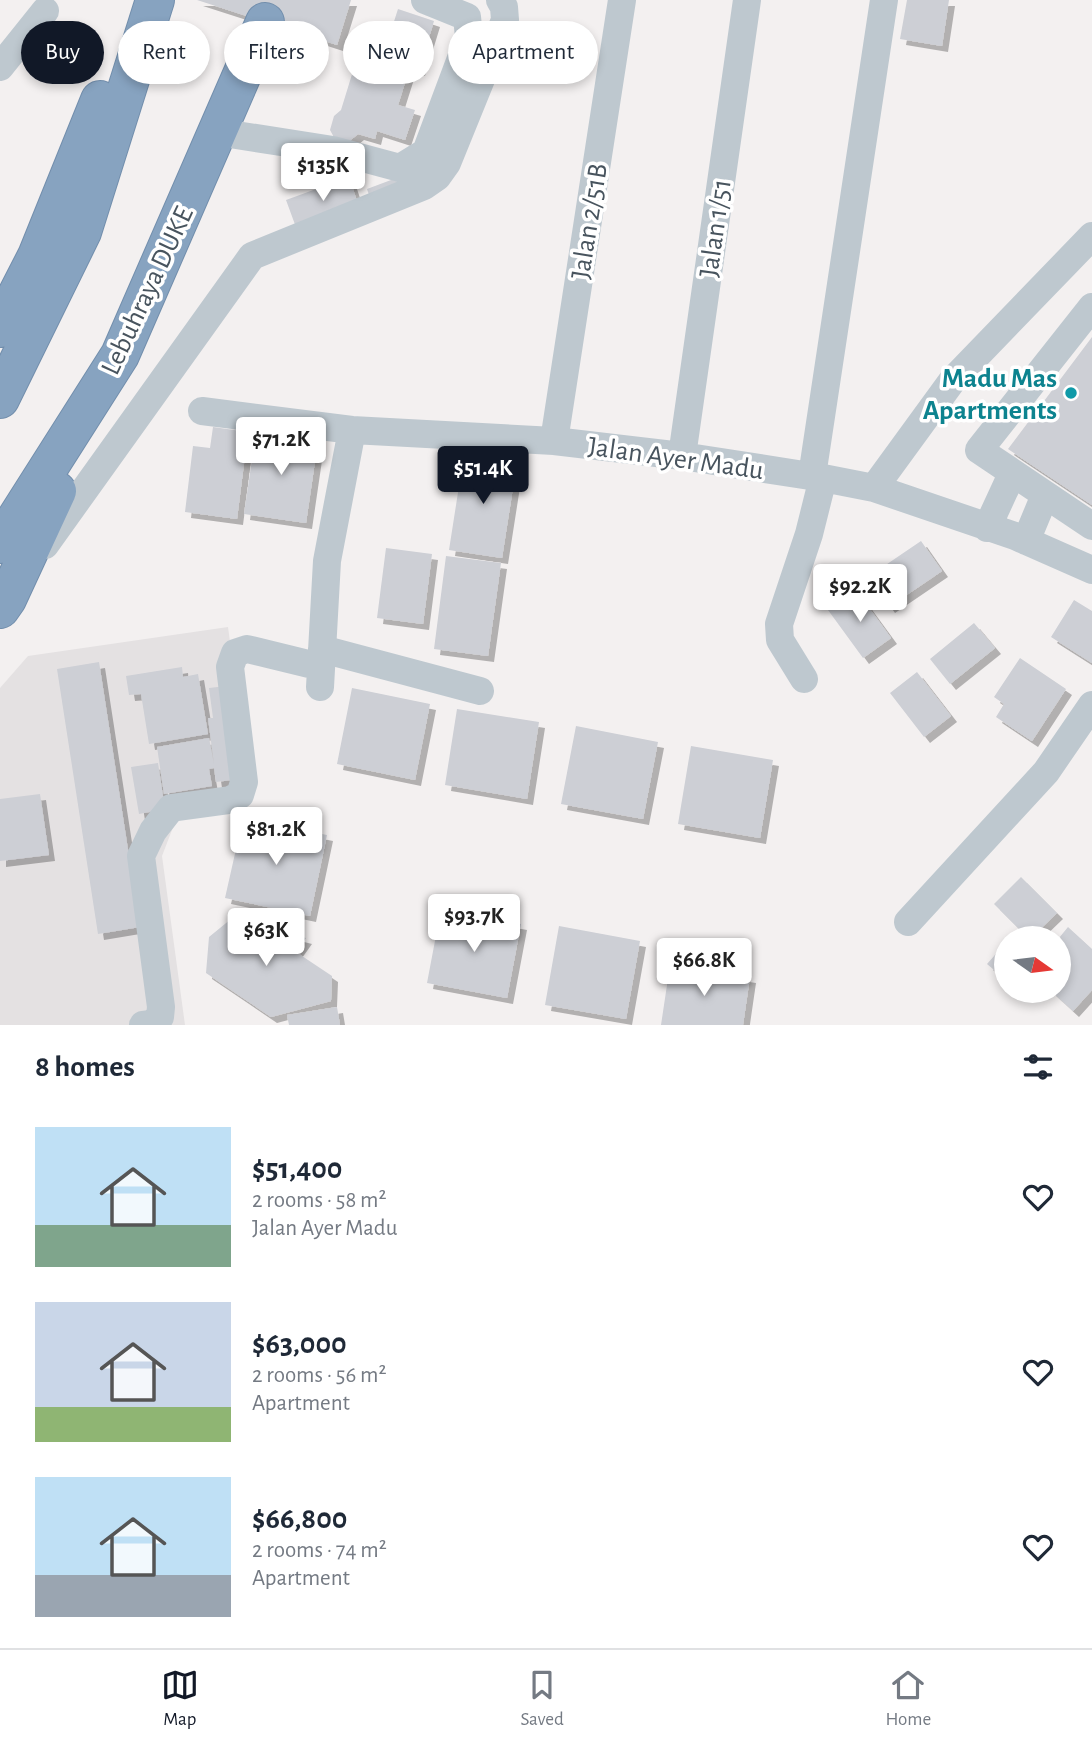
<!DOCTYPE html>
<html lang="en">
<head>
<meta charset="utf-8">
<style>
  :root { --surface:#fff; --page:#f6f6f7; --text:#1f2937; --muted:#747a83; --line:#e0e1e3; --accent:#111827 }
  body { margin:0; font-family:"Alegreya Sans",sans-serif; background:var(--page); color:var(--text); height:100vh; display:flex; flex-direction:column; font-size:26px; white-space:nowrap }
  * { box-sizing:border-box; margin:0 }
  p { font-size:23px; color:var(--muted) }
  .icon { flex:none; width:38px; height:38px; fill:none; stroke:currentColor; stroke-width:2; stroke-linecap:round; stroke-linejoin:round }
  .map { position:relative; height:1025px; overflow:hidden }
  .sheet { display:flex; flex-direction:column; background:var(--surface); flex:1 }
  .sheet>* { flex:none }
  .banner { position:absolute; left:21px; top:21px; width:700px; height:63px; display:flex; gap:14px }
  .needle { width:46px; rotate:104deg }
  .controls { position:absolute; left:994px; top:926px; display:grid; gap:14px }
  .controls a { display:grid; place-items:center; width:77px; height:77px; border-radius:50%; background:var(--surface); box-shadow:0 4px 10px #0003; font-size:35px }
  .price { position:absolute; translate:-50% -60px; padding:0 16px; border-radius:7px; background:#fff; color:#222; font-size:23px; line-height:46px; filter:drop-shadow(0 2px 4px #0008) }
  .price::after { content:''; position:absolute; left:50%; top:42px; width:21px; height:16px; margin-left:-10px; background:inherit; clip-path:polygon(0 0,100% 0,50% 100%) }
  .price.active { background:var(--accent); color:#fff }
  ul { padding:0; list-style:none }
  li { display:flex; align-items:center; gap:21px; height:175px; padding:0 35px }
  li span { display:grid; place-items:center; flex:none; width:196px; height:140px; border-radius:0px; color:#555 }
  li>.icon { margin-inline-start:auto }
  span .icon { width:84px; height:84px; fill:#fffc; stroke-width:1 }
  li b { font-size:30px }
  h2 { display:flex; justify-content:space-between; align-items:center; height:84px; padding:0 35px; font-size:30px }
  .tag { padding:0 24px; border-radius:32px; background:var(--surface); box-shadow:0 4px 10px #0003; font-size:24px; line-height:63px }
  .tag.active { background:var(--accent); color:#fff }
  .menu { display:flex; justify-content:space-around; align-items:center; height:98px; border-top:2px solid var(--line); background:var(--surface); font-size:19px; color:var(--muted) }
  .menu a { display:grid; justify-items:center; gap:4px }
  .menu .active { color:var(--accent) }
  .map>svg:first-child { display:block }
  .education { fill:#e4e1e2 }
  .building { fill:#cdcfd5; filter:url(#shadow) }
  .lines { fill:none; stroke-linecap:round; stroke-linejoin:round }
  .highway-casing { stroke:#728eac; stroke-width:40 }
  .minor { stroke:#bec8cf; stroke-width:28 }
  .highway { stroke:#87a3c0; stroke-width:38 }
  .culture-dot { fill:#0f9aa8; stroke:#fff; stroke-width:2.5 }
  .labels { text-anchor:middle; stroke-width:7; stroke-linejoin:round; paint-order:stroke }
  .street-label { font-size:28px; fill:#48545e; stroke:#fff }
  .culture-label { font-size:28px; font-weight:bold; fill:#0d838f; stroke:#fff; text-anchor:end }
</style>
</head>
<body>
<div class="map">
<svg width="1092" height="1025" viewBox="0 0 1092 1025">
  <defs>
    <filter id="shadow"><feDropShadow dx="6" dy="6" stdDeviation="0" flood-color="#0004"/></filter>
  </defs>
  <rect width="100%" height="100%" fill="#f3f0f0"/>
  <path class="education" d="M228,627l21,156 -72,34 -15,39 23,169h-185v-337l28,-32z"/>
  <path class="building" d="M197,0h154l-14,45z
    M907,0h42l-7,46 -42,-7z
    M398,9l36,12 -15,49 -9,-3 -12,38 17,5 -10,30 -28,-9 -2,8 -17,-5 -11,9 -11,-2 -6,-11 4,-14 7,-6 16,-52 23,7z
    M349,177l10,30 -62,23 -11,-30z
    M399,177l4,11 -32,13 -4,-12z
    M1092,337v168l-84,-56z
    M213,427l35,5 -11,87 -52,-7 8,-66 17,2z
    M256,432l62,9 -12,82 -62,-9z
    M464,454l53,8 -15,96 -53,-8z
    M921,541l21,30 -53,36 -21,-30z
    M386,548l46,6 -9,70 -46,-6z
    M446,556l55,7 -13,93 -54,-7z
    M856,590l35,48 -28,20 -35,-48z
    M1074,600l18,11v52l-41,-26z
    M974,623l21,25 -45,36 -20,-25z
    M1020,658l46,31 -34,52 -36,-24 8,-13 -10,-7z
    M99,662l41,265 -42,7 -41,-265z
    M182,667l1,10 15,-3 10,60 -59,10 -8,-50 -12,1 -3,-19z
    M917,672l34,44 -27,21 -34,-44z
    M235,685l12,93 -31,4 -2,-14 -5,1 3,17 -48,8 -7,-47 52,-9 5,26 -6,-46h5l-4,-30z
    M352,688l78,16 -15,76 -78,-16z
    M457,709l82,13 -12,77 -82,-14z
    M576,726l82,16 -15,77 -82,-15z
    M691,746l82,14 -13,78 -82,-14z
    M158,763l7,46 -26,5 -8,-47z
    M40,794l9,61 -49,6v-62z
    M243,818l84,17 -17,81 -85,-18z
    M1021,877l36,36 -26,25h-3l-34,-34z
    M441,909l80,15 -14,74 -80,-15z
    M231,919l75,19 -10,14 36,24 -1,25 -60,16 -65,-44 3,-36z
    M559,926l81,15 -14,78 -81,-14z
    M1068,927l24,22v41l-19,21 -23,-21h9v-28l10,-11 -10,-8v-5z
    M1002,947l4,4v29l-19,-16z
    M670,965l80,12 -7,48h-82z
    M337,1007l3,18h-51l-2,-10z"/>
  <g class="lines">
    <g class="highway-casing">
      <path id="highway" d="M0,328l37,-72 63,-156
        M0,399l82,-167 73,-232
        M0,544l120,-189 145,-333
        M0,609l7,-10 50,-108"/>
    </g>
    <path class="minor" d="M0,67l45,-56
      M217,132l116,18 67,18 26,-16 43,-115 -2,-20 -42,-17
      M1092,307l-113,143 113,76
      M202,411l150,19 202,11 128,15 141,22 51,10 141,48 77,34
      M554,441l68,-441
      M682,456l65,-456
      M812,476l72,-476
      M874,488l78,-107 140,-145
      M987,528l25,-54
      M1026,541l19,-46
      M45,545l207,-289 172,-70 13,-9 10,-14 58,-143 -1,-13 -4,-7
      M322,649l158,42
      M804,679l-24,-39 -1,-16 30,-90 14,-56
      M320,687l7,-126 25,-131
      M908,922l138,-150 46,-67
      M143,1025l8,-1 9,-7 1,-10 -20,-151 12,-25 18,-23 59,-8 10,-5 4,-13 -14,-115 5,-14 12,-4 74,18"/>
    <use href="#highway" class="highway"/>
  </g>
  <circle class="culture-dot" cx="1071" cy="393" r="7"/>
  <g class="labels">
    <g class="street-label">
      <text transform="translate(588 221) rotate(-81)" y="10">Jalan 2/51B</text>
      <text transform="translate(714 228) rotate(-82)" y="10">Jalan 1/51</text>
      <text transform="translate(146 290) rotate(-65)" y="10">Lebuhraya DUKE</text>
      <text transform="translate(676 457) rotate(8)" y="10">Jalan Ayer Madu</text>
    </g>
    <g class="culture-label">
      <text x="1057" y="387">Madu Mas<tspan x="1057" dy="32">Apartments</tspan></text>
    </g>
  </g>
</svg>
<div class="controls">
<a><svg class="needle" viewBox="-14 -14 28 28"><path d="M0-13l5 13h-10z" fill="#e53935"/><path d="M0 13l5-13h-10z" fill="#747a83"/></svg></a>
</div>
<b class="price" style="left:323px;top:203px">$135K</b>
<b class="price" style="left:281px;top:477px">$71.2K</b>
<b class="price active" style="left:483px;top:506px">$51.4K</b>
<b class="price" style="left:860px;top:624px">$92.2K</b>
<b class="price" style="left:276px;top:867px">$81.2K</b>
<b class="price" style="left:474px;top:954px">$93.7K</b>
<b class="price" style="left:266px;top:968px">$63K</b>
<b class="price" style="left:704px;top:998px">$66.8K</b>
<div class="banner">
<a class="tag active">Buy</a>
<a class="tag">Rent</a>
<a class="tag">Filters</a>
<a class="tag">New</a>
<a class="tag">Apartment</a>
</div>
</div>
<section class="sheet">
<h2>8 homes<svg class="icon" aria-label="filters" viewBox="0 0 24 24"><path d="M4 7h16M4 17h16"/><circle cx="9" cy="7" r="2"/><circle cx="15" cy="17" r="2"/></svg></h2>
<ul>
<li><span style="background:linear-gradient(#bfe0f5 70%,#7fa58c 0)"><svg class="icon" aria-label="home" viewBox="0 0 24 24"><path d="M3 11l9-7 9 7M6 9v11h12V9"/></svg></span><div><b>$51,400</b><p>2 rooms · 58 m²</p><p>Jalan Ayer Madu</p></div><svg class="icon" aria-label="heart" viewBox="0 0 24 24"><path d="M12 20l-8-8c-3-5 5-10 8-4 3-6 11-1 8 4z"/></svg></li>
<li><span style="background:linear-gradient(#c9d6e8 75%,#8fb573 0)"><svg class="icon" aria-label="home" viewBox="0 0 24 24"><path d="M3 11l9-7 9 7M6 9v11h12V9"/></svg></span><div><b>$63,000</b><p>2 rooms · 56 m²</p><p>Apartment</p></div><svg class="icon" aria-label="heart" viewBox="0 0 24 24"><path d="M12 20l-8-8c-3-5 5-10 8-4 3-6 11-1 8 4z"/></svg></li>
<li><span style="background:linear-gradient(#bfe0f5 70%,#9aa5b1 0)"><svg class="icon" aria-label="home" viewBox="0 0 24 24"><path d="M3 11l9-7 9 7M6 9v11h12V9"/></svg></span><div><b>$66,800</b><p>2 rooms · 74 m²</p><p>Apartment</p></div><svg class="icon" aria-label="heart" viewBox="0 0 24 24"><path d="M12 20l-8-8c-3-5 5-10 8-4 3-6 11-1 8 4z"/></svg></li>
</ul>
</section>
<nav class="menu">
<a class="active"><svg class="icon" aria-label="map" viewBox="0 0 24 24"><path d="M3 6l6-2 6 2 6-2v14l-6 2-6-2-6 2zM9 4v14M15 6v14"/></svg>Map</a>
<a><svg class="icon" aria-label="saved" viewBox="0 0 24 24"><path d="M7 4h10v16l-5-4-5 4z"/></svg>Saved</a>
<a><svg class="icon" aria-label="home" viewBox="0 0 24 24"><path d="M3 11l9-7 9 7M6 9v11h12V9"/></svg>Home</a>
</nav>
</body>
</html>
